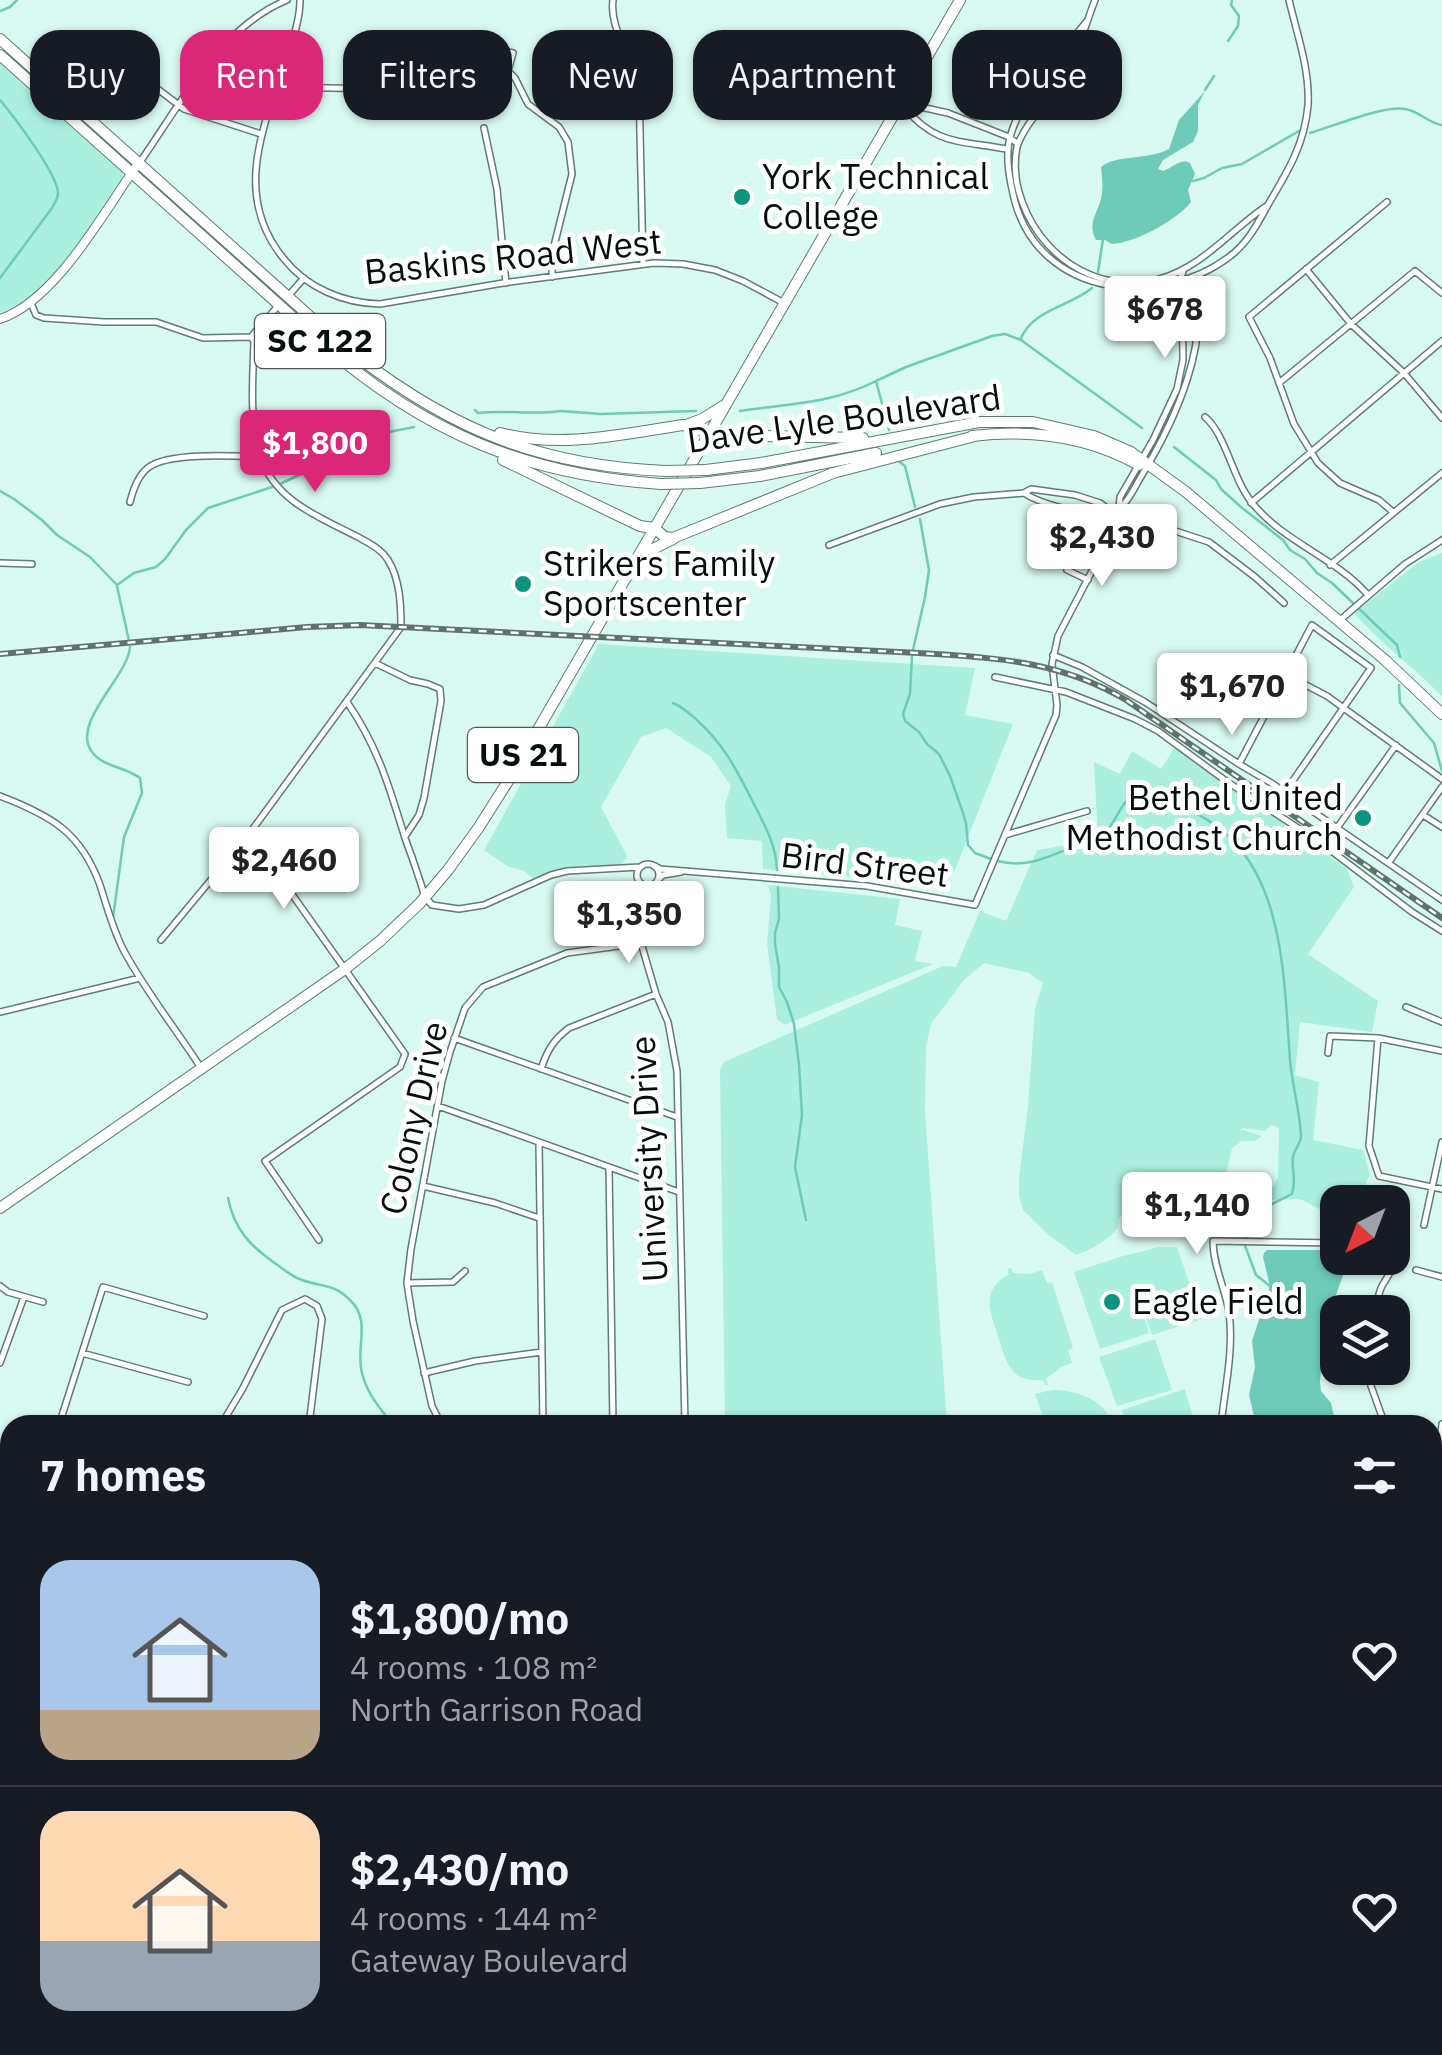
<!DOCTYPE html>
<html lang="en">
<head>
<meta charset="utf-8">
<style>
  :root { --surface:#171b24; --page:#20242c; --text:#f1f3f6; --muted:#9ea1a6; --line:#363941; --accent:#db2777 }
  body { margin:0; font-family:"IBM Plex Sans",sans-serif; background:var(--page); color:var(--text); height:100vh; display:flex; flex-direction:column; font-size:38px; white-space:nowrap }
  * { box-sizing:border-box; margin:0 }
  p { font-size:32px; color:var(--muted) }
  .icon { flex:none; width:55px; height:55px; fill:none; stroke:currentColor; stroke-width:2; stroke-linecap:round; stroke-linejoin:round }
  .map { position:relative; flex:1; overflow:hidden }
  .panel { position:absolute; left:0px; top:1415px; width:1442px; height:640px; display:flex; flex-direction:column; background:var(--surface); border-radius:30px 30px 0 0; box-shadow:0 2px 8px #0004 }
  .panel>* { flex:none }
  .top-card { position:absolute; left:30px; top:30px; width:1382px; height:90px; display:flex; gap:20px }
  .needle { width:65px; rotate:222deg }
  .buttons { position:absolute; left:1320px; top:1185px; display:grid; gap:20px }
  .buttons a { display:grid; place-items:center; width:90px; height:90px; border-radius:20px; background:var(--surface); box-shadow:0 2px 8px #0004; font-size:50px }
  .price { position:absolute; translate:-50% -85px; padding:0 22px; border-radius:10px; background:#fff; color:#222; font-size:32px; line-height:65px; filter:drop-shadow(0 2px 5px #0008) }
  .price::after { content:''; position:absolute; left:50%; top:60px; width:30px; height:22px; margin-left:-15px; background:inherit; clip-path:polygon(0 0,100% 0,50% 100%) }
  .price.active { background:var(--accent); color:#fff }
  ul { padding:0; list-style:none }
  li { display:flex; align-items:center; gap:30px; height:250px; padding:0 40px }
  li+li { border-top:2px solid var(--line) }
  li span { display:grid; place-items:center; flex:none; width:280px; height:200px; border-radius:30px; color:#555 }
  li>.icon { margin-inline-start:auto }
  span .icon { width:120px; height:120px; fill:#fffc; stroke-width:1 }
  li b { font-size:42px }
  h2 { display:flex; justify-content:space-between; align-items:center; height:120px; padding:0 40px; font-size:42px }
  .pill { padding:0 35px; border-radius:30px; background:var(--surface); box-shadow:0 2px 8px #0004; font-size:35px; line-height:90px }
  .pill.active { background:var(--accent); color:#fff }
  .map>svg:first-child { display:block }
  .green { fill:#abefdf }
  .water { fill:#6dcbb8 }
  .lines { fill:none; stroke-linecap:round; stroke-linejoin:round }
  .stream { stroke:#6dcbb8; stroke-width:2.5 }
  .street-casing { stroke:#5e7c75; stroke-width:8 }
  .secondary-casing { stroke:#5e7c75; stroke-width:10 }
  .primary-casing { stroke:#5e7c75; stroke-width:12 }
  .street { stroke:#fff; stroke-width:5 }
  .secondary { stroke:#fff; stroke-width:8 }
  .primary { stroke:#fff; stroke-width:10 }
  .rail-casing { stroke:#5f736e; stroke-width:6 }
  .rail { stroke:#fff; stroke-width:2.5; stroke-dasharray:8; stroke-linecap:butt }
  .primary-bridge-casing { stroke:#5e7c75; stroke-width:12; stroke-linecap:butt }
  .primary-bridge { stroke:#fff; stroke-width:10 }
  .poi-dot { fill:#099480; stroke:#fff; stroke-width:4 }
  .labels { text-anchor:middle; stroke-width:10; stroke-linejoin:round; paint-order:stroke }
  .shield { fill:#fff; stroke:#505756; stroke-width:2.5 }
  .shield-label { font-size:32px; font-weight:bold; fill:#050f0d }
  .poi-label { font-size:35px; fill:#050f0d; stroke:#fff; text-anchor:start }
  .street-label { font-size:35px; fill:#050f0d; stroke:#fff }
</style>
</head>
<body>
<div class="map">
<svg width="1442" height="2055" viewBox="0 0 1442 2055">
  <rect width="100%" height="100%" fill="#d9faf2"/>
  <path class="green" d="M0,58l122,112 2,12c-35,49 -65,108 -124,131z
    M1442,553v143c-28,-28 -61,-52 -88,-83l65,-51z
    M599,644l376,24 -10,47 48,9 -59,148 -46,-9 -4,19 -141,-13 -1,-28 -35,-3 -2,-34 6,-18 -20,-29 -45,-29 -25,9 -40,70 26,49 -5,8 -57,4 -31,11 -10,-8 -17,-5 -23,-16z
    M1175,747l49,37 61,39 62,46 7,18 -46,67 70,47 -6,31 -72,-10 -5,53 24,7 -6,58 50,10 7,25 -4,7 5,19 -19,-5 -2,6h-12l-1,16 -37,-19 -34,1 12,-23 1,-49 -7,-3 -7,6 -23,-3 -2,3 3,-1 19,6 -7,5h-13l-10,7 -8,35 -20,29c-18,-1 -68,-8 -81,2 -8,7 -2,6 -6,14 -8,13 -28,22 -41,27l-26,-19 -27,-26 -4,-14v-18l9,-72 7,-97 8,-26 -14,-10 -45,-10 -20,17 -33,44 -5,23 -1,64 22,314h-222l-5,-355 4,-8 219,-96 13,1 24,-56 26,10 31,-71 61,-10 -4,-78 26,12 12,-23 29,18z
    M768,885l132,14 -5,26 27,6 -7,30 18,3 -149,61 -7,-6 -10,-75 4,-48z
    M1159,1247h18l25,72 -50,16 -11,-30 8,28 -49,16 -26,-77 49,-16z
    M1011,1268l2,5 17,1 12,-4 5,13 5,-1 21,66 -5,2 4,13 -11,4 -15,12 2,6h-3l-2,-5c-33,3 -37,-18 -45,-44 -8,-25 -18,-45 11,-62l-2,-5z
    M1155,1339l17,51 -55,16 -18,-49z
    M1185,1389l10,36h-68l-5,-15z
    M1052,1390c25,0 52,9 61,35h-67l-11,-31z"/>
  <path class="water" d="M1205,91l-7,14v26l-5,11 -30,18 -5,9 5,2c10,-3 17,-13 27,-8l5,11 -7,16 3,12c-14,18 -56,41 -79,42l-7,-4h-9c-10,-19 4,-28 6,-47 1,-9 0,-17 -1,-26 15,-13 45,-6 68,-18l10,-29z
    M1267,1250h61l15,9 3,6 -2,8 -13,35 -4,24 1,17 -6,9 -2,24 1,9 10,12 5,22h-77l-4,-5 -6,-25 6,-28 -3,-26 18,-55 -7,-29 1,-4z"/>
  <g class="lines">
    <path class="stream" d="M0,11l10,-4 7,-7
      M1228,41l10,-15 1,-10 -8,-11 1,-5
      M1205,90l9,-14
      M0,100c13,15 58,75 58,93 0,6 -3,9 -6,15l-52,70
      M1310,133c24,-7 74,-28 95,-24 14,2 23,14 37,16
      M1193,181l11,-3 18,-10 20,-4 57,-33
      M1098,272l5,-33
      M1021,338c13,-29 46,-30 71,-50
      M876,381l30,-14 86,-31 13,-2 16,6 121,88
      M475,410l3,3c28,-3 56,2 83,-2l40,3 95,-3
      M740,411c50,-8 88,-6 136,-30l13,49
      M1174,447l42,33 5,9 20,18 42,33 7,10 15,9 12,14 15,10 65,62 3,12
      M897,460l8,6 10,41
      M280,484l109,-52 25,-5
      M0,491l14,8 28,21 15,15 33,22 26,27
      M117,585l17,-12 22,-6 9,-8 21,-29 22,-22 64,-21
      M117,586l12,55
      M913,650l12,-53 4,-27 -9,-51
      M912,656l-2,38 -7,20 2,7 14,11 8,12 12,10 11,22 12,34 4,13 2,22 7,8 16,6
      M1399,685l1,18 34,40 8,28
      M673,703c10,4 17,11 25,18 28,26 39,50 56,83 11,22 22,41 23,66
      M1073,846c12,-3 25,-7 34,-16 11,-10 16,-38 35,-36 12,1 25,8 36,12 107,37 105,160 112,254 2,25 10,51 11,76 0,8 -7,13 -8,21 -2,13 4,21 -1,37l-30,15 -17,29
      M998,861c25,7 46,-2 70,-12
      M778,887l1,32 -4,14v11l4,23v20l8,15 7,22 5,41 3,50 -7,52 11,53
      M113,918l11,-81 18,-44 -2,-15c-14,-11 -37,-11 -48,-26 -22,-29 36,-75 38,-105
      M228,1198c6,31 22,48 48,66 8,5 16,13 26,16 19,7 31,3 48,20 22,21 5,47 12,73 5,21 18,35 31,52
      M1244,1243l12,32 14,11"/>
    <g class="street-casing">
      <path id="street" d="M300,0c0,21 -8,41 -14,60 -23,68 -54,136 -2,199 23,29 59,44 96,45l123,-21 151,-20 29,1 32,6 28,11 41,22
        M613,0c-4,31 21,57 26,87l4,177
        M1095,0c-10,26 -17,53 -31,77 -13,21 -40,47 -47,70 -3,14 -2,32 2,45 17,61 76,104 140,87 42,-11 71,-48 106,-72
        M1087,21c-27,33 -64,73 -76,113 -7,21 -1,48 4,68 26,94 143,108 214,55 19,-14 29,-34 40,-54 19,-32 36,-60 39,-98 2,-35 -11,-71 -19,-105
        M124,46l31,41 29,22 77,25
        M508,71l-12,-3 4,-18 13,3 -5,18 7,7 13,26 31,23 9,15 4,32 -20,80v23
        M277,87l160,3
        M903,103l45,10 61,24 9,7
        M902,105c34,41 56,35 105,44
        M484,128l13,61 9,94
        M140,162c40,-57 80,-135 147,-162
        M1387,202l-138,115 21,41 24,66 24,39 22,20 39,17 14,12
        M1306,269l45,55 53,49 38,45
        M289,295l15,-17
        M31,303l5,12 8,3 60,4h52l47,16 48,-1
        M1279,383l136,-112 27,22
        M1205,417c22,19 27,62 48,87 32,39 82,53 115,91
        M1024,493c19,13 58,20 82,24l5,-2
        M130,502c3,-12 9,-28 19,-35 20,-15 86,-11 111,-10
        M1251,503l191,-162
        M1121,507c10,-9 14,-21 21,-32 31,-51 73,-138 49,-197
        M1117,512l92,30 46,35 29,26
        M829,545l111,-41 34,-7 50,-4 7,-4 44,6 25,8 8,6 2,6
        M0,563l32,1
        M1330,565l112,-92
        M1067,570l21,10
        M1339,621l66,-57 37,-24
        M1053,655l29,12 63,35 94,62 34,20 169,116
        M375,663l35,17 18,4 12,5 1,12 -17,97 -5,17 -13,20
        M1285,674l42,22 115,83
        M995,677l71,15 69,27 23,12 68,50 95,62 91,69 30,19
        M347,702c31,45 42,84 58,136 7,19 14,39 20,59l7,8 27,4 25,-4 67,-30 16,-4 73,-4
        M1239,764l73,-139 59,43 -86,124
        M0,796c50,19 81,36 100,89 7,22 13,45 24,66 22,41 52,78 77,117
        M1423,815l19,12
        M1337,828l59,-83
        M250,835l155,219 -5,13 -135,94 54,79
        M1005,835l82,-24
        M1389,862l53,-75
        M637 875a11 11 0 1 1 22 0a11 11 0 1 1-22 0Z
        M655,866l5,3 207,17 108,19 81,-190 1,-10 -5,-41 6,-28 47,-90 7,-16 2,-14 5,-7 1,-12 33,-57 24,-51 6,-29 -1,-66 -2,-13 3,-10
        M659,879l4,-4 18,-3
        M640,883l1,60 15,51 12,28 9,49 8,354
        M161,940l88,-106 152,-207c0,-22 -1,-48 -13,-67 -7,-11 -19,-17 -30,-23 -39,-20 -83,-36 -98,-81 -11,-33 -7,-81 -6,-115l-3,-4 26,-30
        M1406,1007l36,15
        M0,1012l140,-34
        M454,1038l223,79
        M1378,1038l-9,108 10,30 63,13
        M1328,1053l2,-17 48,2 64,13
        M541,1069c6,-18 12,-29 28,-41l87,-34
        M438,1106l241,86
        M539,1143l4,282
        M609,1168l4,257
        M423,1186l72,17 44,15
        M1424,1225l18,-83
        M1416,1270l26,7
        M407,1283l46,-1 12,-11
        M0,1286l8,6 35,10
        M1375,1312c2,-9 3,-18 7,-26 8,-14 13,-17 10,-34
        M82,1353l106,29
        M0,1363l24,-66
        M1370,1368l1,18 14,39
        M424,1373l51,-12 67,-9
        M59,1425l44,-138 101,29
        M221,1425l22,-37 39,-78 23,-11 12,7 5,13 -13,106
        M445,1425l-7,-7 -6,-12 -19,-85 -6,-38 4,-34 31,-168 8,-29 15,-44 18,-21 84,-34 74,-10
        M1221,1425c4,-37 13,-76 8,-113 -4,-24 -16,-47 -16,-71l125,2
        M1432,1504l10,-80
        M1432,1535l10,2
        M0,1613l10,-32
        M0,1628l10,4
        M1432,1631l10,-3
        M1432,1684l10,114
        M1432,1982l10,-20
        M443,2045v10
        M1402,2045l6,10
        M122,2055v-10
        M199,2055l2,-10
        M569,2055l1,-10
        M643,2055l6,-4 5,4
        M696,2055l8,-5 85,2
        M867,2055v-10
        M953,2055v-10
        M1021,2055v-10
        M1091,2055v-10
        M1159,2055v-10
        M1239,2055l6,-10"/>
    </g>
    <g class="secondary-casing">
      <path id="secondary" d="M0,319c55,-18 102,-104 135,-151
        M0,1711l10,3
        M1432,1761l10,-1"/>
    </g>
    <g class="primary-casing">
      <path id="primary" d="M0,39l334,299c103,85 197,128 333,133
        M0,55l324,290c102,88 202,130 337,139
        M689,424l13,-5 21,-13
        M500,433c62,16 122,1 183,-8l14,2 11,8 155,3
        M972,436c58,-7 115,0 167,29
        M503,460l137,66 14,2 11,9 8,1 160,-65 142,-37
        M706,470l55,-7 218,-41h54l61,14 37,16 55,40 199,168 57,54
        M700,483l60,-7 116,-23
        M639,556l34,-17
        M0,1208l345,-239 35,-28 40,-38 28,-33 31,-43 31,-49 450,-778
        M0,1933h10
        M1432,1944h10"/>
    </g>
    <use href="#street" class="street"/>
    <use href="#secondary" class="secondary"/>
    <use href="#primary" class="primary"/>
    <g class="rail-casing">
      <path id="rail" d="M0,654l307,-27 53,-2 559,28c76,5 140,7 207,47l316,218"/>
    </g>
    <use href="#rail" class="rail"/>
    <g class="primary-bridge-casing">
      <path id="primary-bridge" d="M667,471l39,-1
        M661,484l39,-1"/>
    </g>
    <use href="#primary-bridge" class="primary-bridge"/>
  </g>
  <g class="poi-dot">
    <circle cx="742" cy="197" r="10"/>
    <circle cx="523" cy="584" r="10"/>
    <circle cx="1363" cy="818" r="10"/>
    <circle cx="1112" cy="1302" r="10"/>
  </g>
  <g class="labels">
    <g class="shield">
      <rect x="255" y="314" width="130" height="54" rx="8"/>
      <rect x="468" y="728" width="110" height="54" rx="8"/>
    </g>
    <g class="shield-label">
      <text x="320" y="352">SC 122</text>
      <text x="523" y="766">US 21</text>
    </g>
    <g class="poi-label">
      <text x="762" y="189">York Technical<tspan x="762" dy="40">College</tspan></text>
      <text x="543" y="576">Strikers Family<tspan x="543" dy="40">Sportscenter</tspan></text>
      <text x="1343" y="810" text-anchor="end">Bethel United<tspan x="1343" dy="40">Methodist Church</tspan></text>
      <text x="1132" y="1314">Eagle Field</text>
    </g>
    <g class="street-label">
      <text transform="translate(513 257) rotate(-6)" y="12">Baskins Road West</text>
      <text transform="translate(844 419) rotate(-8)" y="12">Dave Lyle Boulevard</text>
      <text transform="translate(865 865) rotate(7)" y="12">Bird Street</text>
      <text transform="translate(414 1118) rotate(-77)" y="12">Colony Drive</text>
      <text transform="translate(649 1159) rotate(-93)" y="12">University Drive</text>
    </g>
  </g>
</svg>
<div class="buttons">
<a><svg class="needle" viewBox="-14 -14 28 28"><path d="M0-13l5 13h-10z" fill="#e53935"/><path d="M0 13l5-13h-10z" fill="#9ea1a6"/></svg></a>
<a><svg class="icon" aria-label="layers" viewBox="0 0 24 24"><path d="M12 4l9 5-9 5-9-5zM3 14l9 5 9-5"/></svg></a>
</div>
<b class="price" style="left:1165px;top:361px">$678</b>
<b class="price active" style="left:315px;top:495px">$1,800</b>
<b class="price" style="left:1102px;top:589px">$2,430</b>
<b class="price" style="left:1232px;top:738px">$1,670</b>
<b class="price" style="left:284px;top:912px">$2,460</b>
<b class="price" style="left:629px;top:966px">$1,350</b>
<b class="price" style="left:1197px;top:1257px">$1,140</b>
<div class="top-card">
<a class="pill">Buy</a>
<a class="pill active">Rent</a>
<a class="pill">Filters</a>
<a class="pill">New</a>
<a class="pill">Apartment</a>
<a class="pill">House</a>
</div>
<section class="panel">
<h2>7 homes<svg class="icon" aria-label="filters" viewBox="0 0 24 24"><path d="M4 7h16M4 17h16"/><circle cx="9" cy="7" r="2"/><circle cx="15" cy="17" r="2"/></svg></h2>
<ul>
<li><span style="background:linear-gradient(#a9c7e8 75%,#b9a48a 0)"><svg class="icon" aria-label="home" viewBox="0 0 24 24"><path d="M3 11l9-7 9 7M6 9v11h12V9"/></svg></span><div><b>$1,800/mo</b><p>4 rooms · 108 m²</p><p>North Garrison Road</p></div><svg class="icon" aria-label="heart" viewBox="0 0 24 24"><path d="M12 20l-8-8c-3-5 5-10 8-4 3-6 11-1 8 4z"/></svg></li>
<li><span style="background:linear-gradient(#ffd9b3 65%,#9aa5b1 0)"><svg class="icon" aria-label="home" viewBox="0 0 24 24"><path d="M3 11l9-7 9 7M6 9v11h12V9"/></svg></span><div><b>$2,430/mo</b><p>4 rooms · 144 m²</p><p>Gateway Boulevard</p></div><svg class="icon" aria-label="heart" viewBox="0 0 24 24"><path d="M12 20l-8-8c-3-5 5-10 8-4 3-6 11-1 8 4z"/></svg></li>
</ul>
</section>
</div>
</body>
</html>
